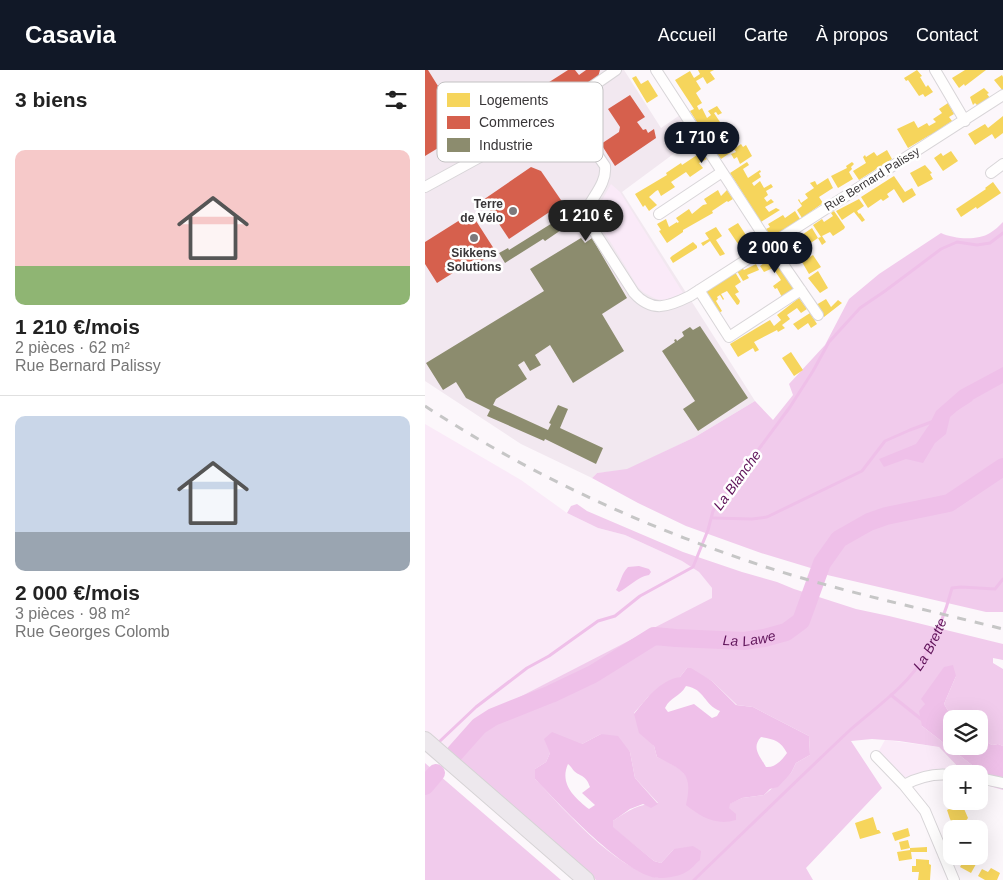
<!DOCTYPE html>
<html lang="fr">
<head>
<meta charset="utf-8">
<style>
  :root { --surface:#fff; --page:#f6f6f6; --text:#222; --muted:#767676; --line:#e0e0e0; --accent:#111827 }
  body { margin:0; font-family:Helvetica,sans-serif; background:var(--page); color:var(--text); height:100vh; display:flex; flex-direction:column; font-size:19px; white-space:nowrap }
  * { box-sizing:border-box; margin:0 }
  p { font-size:16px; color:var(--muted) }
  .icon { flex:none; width:28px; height:28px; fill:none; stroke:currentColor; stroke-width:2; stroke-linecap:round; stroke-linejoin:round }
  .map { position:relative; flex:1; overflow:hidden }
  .drawer { display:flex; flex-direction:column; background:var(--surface); width:425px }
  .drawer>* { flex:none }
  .controls { position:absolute; left:518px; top:640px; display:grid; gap:10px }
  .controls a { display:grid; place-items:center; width:45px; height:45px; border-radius:10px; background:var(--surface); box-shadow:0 5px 20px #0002; font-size:25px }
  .price { position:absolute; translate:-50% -42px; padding:0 11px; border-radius:18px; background:var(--accent); color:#fff; font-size:16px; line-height:32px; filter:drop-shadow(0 1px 2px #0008) }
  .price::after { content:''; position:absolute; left:50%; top:30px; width:15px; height:11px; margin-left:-8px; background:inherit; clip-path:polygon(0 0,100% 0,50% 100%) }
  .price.active { background:#222; color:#fff }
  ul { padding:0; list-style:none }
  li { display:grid; align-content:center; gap:10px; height:265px; padding:0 15px }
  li+li { border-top:1px solid var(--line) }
  li span { display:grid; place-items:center; height:155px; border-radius:10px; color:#555 }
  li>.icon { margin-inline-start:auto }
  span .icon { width:90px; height:90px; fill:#fffc; stroke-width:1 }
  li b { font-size:21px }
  h2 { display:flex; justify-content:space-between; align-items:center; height:60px; padding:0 15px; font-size:21px }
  header { display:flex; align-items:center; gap:30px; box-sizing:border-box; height:70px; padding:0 25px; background:var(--accent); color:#fff }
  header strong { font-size:24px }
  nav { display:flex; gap:28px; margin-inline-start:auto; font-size:18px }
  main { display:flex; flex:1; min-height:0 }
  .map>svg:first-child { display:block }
  .built { fill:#f2e8f0 }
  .green { fill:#faeaf8 }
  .forest { fill:#f1cbec; fill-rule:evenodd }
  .water { fill:#efc0e9; fill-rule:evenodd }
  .homes { fill:#f6d55c }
  .shops { fill:#d6604d }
  .industry { fill:#8c8c6e }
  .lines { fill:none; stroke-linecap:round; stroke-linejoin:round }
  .stream { stroke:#efc0e9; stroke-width:3 }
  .river { stroke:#efc0e9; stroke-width:18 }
  .minor-casing { stroke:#d8d5d8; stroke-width:12 }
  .primary-casing { stroke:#d6d3d5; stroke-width:18 }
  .minor { stroke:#fffefe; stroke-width:10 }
  .primary { stroke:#ede8ed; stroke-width:16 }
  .rail { stroke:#c6c6c6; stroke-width:3; stroke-dasharray:9 9; stroke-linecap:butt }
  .poi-dot { fill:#7d797c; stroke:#fff; stroke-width:2 }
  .labels { text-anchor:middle; stroke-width:5; stroke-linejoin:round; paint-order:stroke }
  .street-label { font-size:12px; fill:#383537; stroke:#fff }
  .poi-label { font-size:12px; font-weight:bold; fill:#383537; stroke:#fff; text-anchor:end }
  .water-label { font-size:14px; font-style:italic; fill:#5f1359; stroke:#fff }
  .key { fill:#fff; stroke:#c3c2c3; stroke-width:1 }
  .key-label { font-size:14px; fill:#383537 }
</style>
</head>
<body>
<header>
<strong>Casavia</strong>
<nav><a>Accueil</a><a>Carte</a><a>À propos</a><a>Contact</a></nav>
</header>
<main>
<section class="drawer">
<h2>3 biens<svg class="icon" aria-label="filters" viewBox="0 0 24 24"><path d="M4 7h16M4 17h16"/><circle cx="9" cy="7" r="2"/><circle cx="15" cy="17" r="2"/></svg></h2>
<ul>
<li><span style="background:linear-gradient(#f6c9c9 75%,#8fb573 0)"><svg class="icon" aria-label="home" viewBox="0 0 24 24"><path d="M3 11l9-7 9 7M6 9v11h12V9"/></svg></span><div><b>1 210 €/mois</b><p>2 pièces · 62 m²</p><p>Rue Bernard Palissy</p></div></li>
<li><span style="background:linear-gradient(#c9d6e8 75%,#9aa5b1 0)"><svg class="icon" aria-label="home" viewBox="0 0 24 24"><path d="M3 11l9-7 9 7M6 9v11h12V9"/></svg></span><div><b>2 000 €/mois</b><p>3 pièces · 98 m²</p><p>Rue Georges Colomb</p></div></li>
</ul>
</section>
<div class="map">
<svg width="578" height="810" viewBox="0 0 578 810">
  <rect width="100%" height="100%" fill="#fcf7fb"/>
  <path class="built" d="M0,0h180l4,7 11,-7h4l37,58 19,-13 15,23 -73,54 133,209 -60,36 -68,33 -30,3 -5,5 -71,-34 -96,-63z"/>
  <path class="green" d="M186,114l9,8 63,101 -18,7 -9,-1 -13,-7 -5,-5 -44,-72z
    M0,354l96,56 46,33 31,15 27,7 57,26 17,11 13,16v11l-233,119 -32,32 -22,-17z
    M460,670l54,7 20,21 -1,6 -60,4 -22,-22z"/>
  <path class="forest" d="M578,152v390h-17l-163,-38 -9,-5 -53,-16 -75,-27 -48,-23 -46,-25 5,-5 30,-4 68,-32 60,-36 18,19 20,-25 -4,-11 36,-39 24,-46 30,-25 62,-41c13,6 36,8 49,0 5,-3 9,-7 13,-11z
    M152,434l10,7 96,41 59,20 35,10 17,7 62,20 33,7 114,28v16l-10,-2v5l10,6v77l-5,-2 -6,1 -13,-7v-19h-26l-9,-15 12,-28 -31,28 -3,22 64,50 17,1v13l-24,-7v-9h-14l-26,-27 -40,-6 -27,-2 -21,2 31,47 -76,80 7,12h-217l-149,-130 32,-32 233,-120v-10l-13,-16 -17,-11 -57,-26 -27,-7 -31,-15 4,-7zM262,598l25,13 25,24 16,2 56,29 1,19 -14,8 -5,10 -27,22 -22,3 -13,6v4l-39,-19c-2,-20 -17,-24 -33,-32l-3,-11 -20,-33 14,-16 32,-20zM176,664l29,18 5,26 23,25c-20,1 -29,7 -45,18l-1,6 42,34 7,2 13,-14 -16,29c-46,-12 -90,-65 -123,-99v-10l11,-7 4,-9 32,-9z
    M0,693l136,117h-136z"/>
  <path class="water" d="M578,297v16l-38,21 -15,13 -4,17 -11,9 -12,20 -17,-4 -22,8 -5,-8 37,-15 13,-19 7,-14 24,-21z
    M214,496l10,3 2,3 -2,3c-12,2 -20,12 -30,17l-3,-2c5,-8 5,-16 12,-23z
    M528,595l3,11 -12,28 9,15h-2v27h28v-8l13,7 6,-1 5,2v31l-17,-1 -64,-50 -3,-15 6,-7 -4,-5 23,-32z
    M262,598h4l21,13 24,24 17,2 56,29 1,19 -14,8 -5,10 -13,14 -8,2 -6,6 -22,3 -12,6 -1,4 7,6v6c-20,6 -35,-3 -50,-15 7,-32 -2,-34 -29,-48l-3,-11 -15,-13 -5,-19c12,-15 26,-34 46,-37zM261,616c19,3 18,19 34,25l-3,5 -5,2 -18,-14 -26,8 -3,-4c6,-12 14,-10 21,-22zM336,667c13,2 20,4 26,16 -5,7 -12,15 -21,14 -6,-11 -15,-19 -5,-30z
    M127,662l30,12 19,-10 17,2 12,16 5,26 23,26 -7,4 -8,-4 -13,5 -17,12v6l41,34 7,2 13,-14 19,-3 8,5 -1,9c-4,3 -9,10 -14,12 -6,4 -19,6 -26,6 -32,1 -103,-76 -125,-99v-10l11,-7 4,-9 -6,-14zM143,694c3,2 4,5 6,7 7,6 12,4 16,16l-8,6 13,12 -6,4c-14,-11 -30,-25 -21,-45z"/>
  <path class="homes" d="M273,0h16l-4,2 5,7 -8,5 -4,-7 -7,4 5,8 -5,4 6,10 -5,3 2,4 3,-2 5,10 4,-3 -3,-4 9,-5 5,7 -4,2 -2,-3 -2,1 8,12 -10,6 -5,-9 -7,5 -10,-16 4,-2 -19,-29 15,-9 4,7 6,-4z
    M492,0l5,6 -2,1 6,10 2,-2 5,7 -8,5 -2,-3 -4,2 -11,-16 -2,1 -2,-3z
    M540,0h21l-21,16 -1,-2 -5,4 -7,-10z
    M577,5l1,2v14l-9,-11z
    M211,6l5,8 7,-4 10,16 -11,7 -15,-25z
    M559,18l5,5 -2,1 3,4 -12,8 -3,-3 -2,2 -3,-8z
    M523,33l6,11 -5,3 3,4 -9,6 1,2 -13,8 -1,-2 -22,13 -11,-19 17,-8 4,7 9,-5 2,3 7,-4 -3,-3 9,-6 -3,-4z
    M578,46v17l-8,6 -3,-5 -17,11 -7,-11 17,-10 3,4z
    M298,65l10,16 -12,8 -11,-16z
    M316,74l2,3 3,-2 6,11 -12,8 -3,-7 -3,2 -3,-5 5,-2 -2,-3z
    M276,80l6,9 -8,4 4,5 -13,9 -4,-5 -15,10 4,5 -14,9 -3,-6 -2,1 -7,6 8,8 -8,6 -4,-6 -2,2 -8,-13 32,-19 -1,-2 15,-10 1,2 15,-10 -1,-1z
    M462,80l5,9 -33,21 -6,-9 13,-8 -3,-6 2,-2 1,2 8,-5 3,4z
    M526,81l7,10 -15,10 -9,-13 7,-5 2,3z
    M322,92l2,3 -6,4 5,9 12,-8 1,2 -2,1 2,4 -9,6 2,3 6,-5 4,7 7,-4 2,3 -7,4 2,4 -4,3 3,4 4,-3 3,3 -9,5 4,5 7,-4 4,2 -19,12 -31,-49z
    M427,92l2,2 -3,3 1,2 -3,3 4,7 -15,9 -7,-12 16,-8 -1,-2z
    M500,95l7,8 -2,1 3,5 -15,8 -8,-14z
    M469,106l11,16 7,-4 4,7 -13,8 -9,-14 -7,5 2,3 -6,4 -2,-2 -13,9 -7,-11z
    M403,108l5,10 -14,9 4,6 -21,15 -5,-8 5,-4 -4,-6 1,-1 2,4 7,-5 -3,-4 9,-6 -4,-5 5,-2 2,4z
    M568,112l8,11 -24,16 -1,-2 -15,10 -5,-8 30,-20 -1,-1z
    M293,120l3,6 6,-6 6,9 -5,3 -1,-1 -15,10 1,2 -30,17v2l-16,11 -8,-12 2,-1 -4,-6 9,-5 3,8 8,-5v1l2,-1 -3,-4 13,-9 3,5 11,-9 4,-1 -3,-5z
    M434,129l5,7 -7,5 2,3 1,-1 5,7 -3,2 -8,-10 -12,8 -6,-9z
    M370,141l5,8 -28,18 -6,-8 4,-2 -2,-3 15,-9 2,3z
    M409,141l11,16 -1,2 -11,7 -3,-4 -8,4 4,6 -4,3 -4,-7 -18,12 2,3 -9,6 -4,-6 -5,3 -5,-8 13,-9 1,2 19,-13 6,10 3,-1 -8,-12 9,-6 2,3 9,-6 -2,-3z
    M313,153l10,15 -10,6 -10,-15z
    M291,157l6,9 -6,4 9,14 -5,2 -10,-15 -7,5 -2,-3 8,-4 -4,-6z
    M268,172l4,4v2l-24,15 -3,-5 2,-2z
    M344,180l26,41 -12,8 -6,-11 -2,1 -2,-3 8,-6 -8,-12 -9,4 -4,-6 4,-3 -2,-3 4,-3 -3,-3z
    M388,185l8,12 -12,7 -7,-12z
    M331,194l3,6 -12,5 2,3 -6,3 -6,-10 5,-3 2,2z
    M393,201l10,17 -8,5 -12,-15z
    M310,202l6,10 -6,4 4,6 -4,2 5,7 -1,3 -2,1 -10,-14 -6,3 3,5 -1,1 -3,-5 -3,2 1,2 -2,2 6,10 -3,2 -14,-21z
    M374,228l8,11 -6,4 -4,-5 -10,7 3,4 -8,6 3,3 -7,4 -1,-2 -23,12 5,8 -4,2 -2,-4 -15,9 -8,-13 40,-24 4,6 7,-6 -4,-5z
    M401,229l5,8 7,-7 4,3 -18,14 -8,-12z
    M385,243l7,11 -6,4 -3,-5 -10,7 -5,-6z
    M366,282l12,18 -9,6 -12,-18z
    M531,733l1,3 5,-2 6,14 -7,9 -6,2 -5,-10 -3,-9 4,-2 -1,-2z
    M448,747l4,13h2l2,3 -21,6 -5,-16z
    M483,758l2,8 -15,5 -3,-8z
    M483,770l2,8 -9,2 -2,-8z
    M502,777v5h-16l1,7 -13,2 -2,-9 13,-2v-2z
    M548,786l7,1 -9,16 -11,-6 5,-9 5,2z
    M491,789l13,1v4l2,1 -1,15h-12l1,-8h-7v-6h4z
    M566,798l9,5 -3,7h-12l-7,-4 4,-7 6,3z"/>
  <path class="shops" d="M0,0h3l38,61 -41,25z
    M143,0h7l4,5 7,-5h14l-2,7 -39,23 -8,-1 -8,-13z
    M205,25l15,22 -8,5 6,8 3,-1 2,4 6,-4 2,9 -41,28 -14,-22 18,-12 1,-5 -12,-18z
    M106,97l10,4 22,32 -54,36 -26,-39z
    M46,143l25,39 -18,11 -3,-4 -38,24 -12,-19v-22z"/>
  <path class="industry" d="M137,147l5,9 -22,15 -2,-2 -38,24 -6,-10 9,-5 1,2z
    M156,168l4,5 7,-5 35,60 -25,16 22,37 -51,32 -23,-38 -15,10 6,10 -11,6 -6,-10 -6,4 9,14 -31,20 -3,6 55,25 3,-6 -2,-1 9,-18 10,4 -8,19 43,20 -7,16 -51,-25 -1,2 -57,-25 3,-6 -24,-12 -10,-16 -13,8 -17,-27 118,-72 -14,-22z
    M275,256l48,72 -50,33 -15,-22 12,-8 -33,-50 13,-9 -1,-2 2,-1 1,2 7,-5 -2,-4 8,-5 3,3z"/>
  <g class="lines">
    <g class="stream">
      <path d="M532,339l14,-9"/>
      <path d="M288,448l39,1 15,-2 95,-46 23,-30 25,-11 24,-9"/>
      <path d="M466,625l30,24"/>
      <path d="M14,672l37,-35 51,-39 22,-12 49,-35 17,-5 25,-20 53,-29 15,-37 5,-19 77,-104 23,-36 16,-29 31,-34 25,-17 56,-42 16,-7 20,3 13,-2 13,-10"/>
      <path id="s1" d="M269,810c52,-50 104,-101 156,-150 26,-23 58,-44 75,-75 12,-20 21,-44 27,-67l9,-1 34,2 8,-10"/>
    </g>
    <g class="river">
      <path id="s2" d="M30,683l24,-27 14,-9 58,-23 42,-20 61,-38 22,2 68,3 20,-3 22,-6 15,-11 21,-58 17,-24 30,-17 17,-6 63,-13 54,-36"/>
      <path d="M0,716l11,-13"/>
    </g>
    <g class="minor-casing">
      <path id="minor" d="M231,0l113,174 49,71
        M510,0l30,51
        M139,36l41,60c2,17 -12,30 -19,45l1,9 47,73c18,20 34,14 56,3l313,-201
        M566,103l12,-9
        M0,117l75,-41 64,-40 52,-36
        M234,144l63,-42
        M274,220l30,47 72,-47
        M451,686l28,29 21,26 29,69
        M554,708l24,5
        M479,715c15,-8 30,-12 47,-10"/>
    </g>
    <g class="primary-casing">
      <path id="primary" d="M0,670l161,140"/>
    </g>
    <use href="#minor" class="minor"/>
    <use href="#primary" class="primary"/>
    <path class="rail" d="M0,336c105,69 221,122 341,161 77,25 158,42 237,62"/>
  </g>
  <g class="poi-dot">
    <circle cx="88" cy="141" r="5"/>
    <circle cx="49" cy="168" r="5"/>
  </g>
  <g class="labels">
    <g class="street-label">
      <text transform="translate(447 109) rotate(-32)" y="4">Rue Bernard Palissy</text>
    </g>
    <g class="poi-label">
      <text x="78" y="138">Terre<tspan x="78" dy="14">de Vélo</tspan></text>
      <text x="49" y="187" text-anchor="middle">Sikkens<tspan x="49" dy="14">Solutions</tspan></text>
    </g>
    <g class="water-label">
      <text transform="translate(312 410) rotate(-54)" y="5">La Blanche</text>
      <text dy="5" stroke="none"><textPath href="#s2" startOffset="329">La Lawe</textPath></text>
      <text dy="5" stroke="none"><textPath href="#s1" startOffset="335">La Brette</textPath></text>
    </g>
  </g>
  <rect x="12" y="12" width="166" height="80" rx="8" class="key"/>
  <rect x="22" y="23" width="23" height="14" fill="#f6d55c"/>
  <rect x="22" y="46" width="23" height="13" fill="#d6604d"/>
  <rect x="22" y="68" width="23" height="14" fill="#8c8c6e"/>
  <g class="key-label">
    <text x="54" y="35">Logements</text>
    <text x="54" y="57">Commerces</text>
    <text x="54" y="80">Industrie</text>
  </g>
</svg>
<div class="controls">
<a><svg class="icon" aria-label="layers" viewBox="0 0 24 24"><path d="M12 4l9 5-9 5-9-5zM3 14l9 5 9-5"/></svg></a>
<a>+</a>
<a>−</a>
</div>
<b class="price" style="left:277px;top:94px">1 710 €</b>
<b class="price active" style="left:161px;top:172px">1 210 €</b>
<b class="price" style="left:350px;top:204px">2 000 €</b>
</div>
</main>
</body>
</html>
